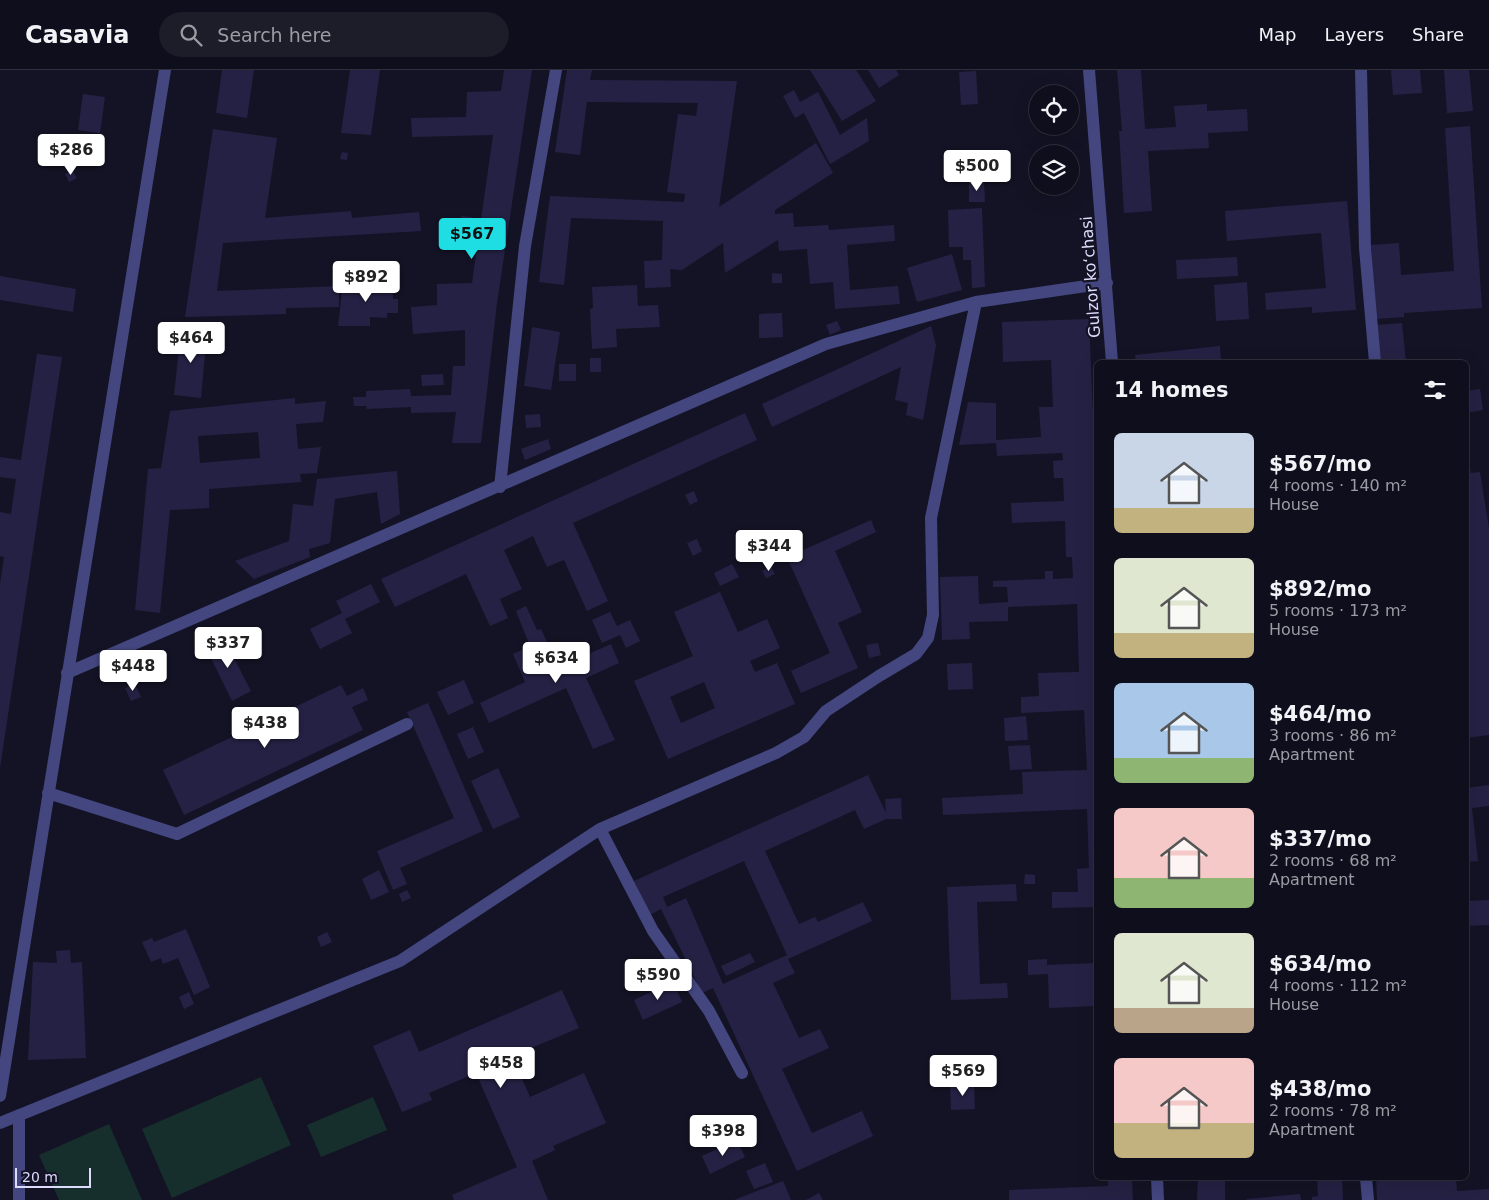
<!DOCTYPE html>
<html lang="en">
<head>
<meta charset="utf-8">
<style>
  :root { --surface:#0f0e1c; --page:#1d1c29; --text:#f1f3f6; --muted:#9b9ca3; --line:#2f2e3b; --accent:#1fdee3 }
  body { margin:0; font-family:"DejaVu Sans",sans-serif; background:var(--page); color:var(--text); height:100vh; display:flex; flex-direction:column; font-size:19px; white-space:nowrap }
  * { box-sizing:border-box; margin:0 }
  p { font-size:16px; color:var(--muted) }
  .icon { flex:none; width:28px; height:28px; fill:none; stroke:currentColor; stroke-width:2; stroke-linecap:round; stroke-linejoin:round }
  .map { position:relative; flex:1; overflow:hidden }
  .details { position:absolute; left:1094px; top:290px; width:375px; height:820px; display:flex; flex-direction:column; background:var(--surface); border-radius:8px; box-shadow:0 5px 20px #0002,0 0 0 1px var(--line) }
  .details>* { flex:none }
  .tools { position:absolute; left:1029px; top:15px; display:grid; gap:10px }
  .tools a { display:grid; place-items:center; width:50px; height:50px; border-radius:50%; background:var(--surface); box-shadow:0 5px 20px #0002,0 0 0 1px var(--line); font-size:25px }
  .scale { position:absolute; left:15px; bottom:12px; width:76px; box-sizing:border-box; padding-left:5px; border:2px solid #dddbfb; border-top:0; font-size:14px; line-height:18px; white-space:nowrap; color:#dddbfb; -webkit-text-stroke:4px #141325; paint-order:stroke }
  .price { position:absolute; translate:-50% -42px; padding:0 11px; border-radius:5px; background:#fff; color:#222; font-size:16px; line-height:32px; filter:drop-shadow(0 1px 2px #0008) }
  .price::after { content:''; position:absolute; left:50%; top:30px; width:15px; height:11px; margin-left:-8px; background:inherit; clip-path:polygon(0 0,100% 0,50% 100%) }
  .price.on { background:var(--accent); color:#111 }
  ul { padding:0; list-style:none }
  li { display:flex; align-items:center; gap:15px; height:125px; padding:0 20px }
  li span { display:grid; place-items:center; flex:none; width:140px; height:100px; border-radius:8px; color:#555 }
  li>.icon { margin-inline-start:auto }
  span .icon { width:60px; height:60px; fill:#fffc; stroke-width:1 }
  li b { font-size:21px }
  h2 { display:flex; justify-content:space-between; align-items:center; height:60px; padding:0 20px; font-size:21px }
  header { display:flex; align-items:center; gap:30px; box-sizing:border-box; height:70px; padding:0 25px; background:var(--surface); border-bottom:1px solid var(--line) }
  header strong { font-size:24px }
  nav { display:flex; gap:28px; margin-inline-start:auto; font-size:18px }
  .search { width:350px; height:45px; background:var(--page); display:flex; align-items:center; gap:12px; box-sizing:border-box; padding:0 18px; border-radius:28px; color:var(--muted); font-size:19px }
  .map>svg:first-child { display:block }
  .green { fill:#162f2c }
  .building { fill:#252144; fill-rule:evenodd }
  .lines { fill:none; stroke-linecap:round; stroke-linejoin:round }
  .minor { stroke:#43467f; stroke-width:12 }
  .labels { text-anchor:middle; stroke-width:4.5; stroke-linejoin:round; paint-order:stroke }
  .street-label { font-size:16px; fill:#dddbfb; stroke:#141325 }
</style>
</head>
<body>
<header>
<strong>Casavia</strong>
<div class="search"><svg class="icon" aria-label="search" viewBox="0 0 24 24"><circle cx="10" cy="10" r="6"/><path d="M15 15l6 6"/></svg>Search here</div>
<nav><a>Map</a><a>Layers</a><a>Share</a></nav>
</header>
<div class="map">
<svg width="1489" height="1130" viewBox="0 0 1489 1130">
  <rect width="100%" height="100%" fill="#141325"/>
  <path class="green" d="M261,1007l30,68 -119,53 -30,-69z
    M373,1027l14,33 -66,27 -14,-32z
    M109,1054l33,76h-83l-20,-45z"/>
  <path class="building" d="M222,0h32l-7,48 -31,-5z
    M350,0h30l-9,65 -30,-2z
    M504,0h28l-35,233 -16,140h-29l4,-31 -45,1v-6l-44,2 -1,-3h-12l-1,-9h13v-6l44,-2 1,7 40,-1 2,-29h12v-36l-52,4 -2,-27 26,-2v-21l35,-1 21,-148 -81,2 -1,-19 55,-1 1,-25 34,-1z
    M567,0h25l-2,10 147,1 -18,126 97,-64 17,30 -58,37v4l18,-1 1,14 34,-2 1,5 65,-5 1,16 -48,4 3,45 48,-4 2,18 -65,5 -2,-27 -23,2 -3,-35 -28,2 -1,-11 -53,33 -2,-30 -41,27 -12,-1 1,18 -26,1 -1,-27 18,-1 1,-39 -92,-3 -7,67 -25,-3 11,-86 134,6 1,-8 -18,-2 11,-78 18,2 2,-13 -111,-1 -7,53 -25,-3z
    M810,0h46l20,31 -34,20z
    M868,0h28l3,5 -20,13z
    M1117,0h24l4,59 31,-2 -2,-21 33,-2v7l40,-2 1,22 -40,2 1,15 -61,3 4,60 -28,2 -5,-82h3z
    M1391,0h29l2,23 -29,2z
    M1444,0h25l4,41 -26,2z
    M976,1l2,33 -17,1 -2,-33z
    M794,20l6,12 18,-10 22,43 27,-17 2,23 -39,23 -26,-51 -9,5 -12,-22z
    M83,24l22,3 -5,36 -22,-3z
    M1470,56l12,182 -78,5v4l-28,2 -5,-74 28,-2 2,32 53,-4 -9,-143z
    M213,59l64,9 -12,80 86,-7 1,7 67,-6 2,19 -198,12 -6,48 122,-5v21l-53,1v6l-101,3z
    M342,82l6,1 -1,7 -7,-1z
    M72,100l5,8 -8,4 -4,-8z
    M969,112h15l1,20h-16z
    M1347,131l9,109 -44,3v-6l-46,3 -1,-17 61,-5 -5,-55 -94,8 -2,-30z
    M982,138l3,79 -13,1 -1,-28h-8v-13h-14l-1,-37z
    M461,146l11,1 -2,12 -11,-2z
    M952,184l10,36 -45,12 -10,-34z
    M1237,187l1,19 -61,3 -1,-19z
    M772,203l10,1v9h-10z
    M0,206l76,13 -3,23 -73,-12z
    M1247,212l2,37 -33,2 -2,-36z
    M343,213l50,1v15h5v14h-11v5l-17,-1v9h-32z
    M637,215l1,21 20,-1 2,22 -44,2 1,18 -25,2 -2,-40 3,-1 -1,-21z
    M782,243l1,24 -24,1v-24z
    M1089,249l7,166v422l-44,1v-16h26l-1,-23 12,-1 -2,-59 -144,6 -1,-17 81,-4 -1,-22 65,-2 -3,-60 -63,3v-16l18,-1 -1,-23 41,-1 -2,-68 -69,3v14l-39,1 1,17 -28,1 -2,-63 38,-1 1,28 29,-2 -1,-15h-14v-6l52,-2v-8h8v8l20,-1 -1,-21h-6l-1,-36 -53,2 -1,-20 53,-2 -1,-23h-9l-1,-17 10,-1 -1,-7 -65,3 -1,-13 -37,2 9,-43 28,1v37l45,-3 -2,-30h14l-2,-47 -48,2 -1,-40z
    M837,251l4,9 -11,5 -4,-10z
    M1402,253l4,39h-26l-3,-37z
    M931,256l5,19 -13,75 -17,-5 2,-12 -13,-3 6,-33 -129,60 -10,-23z
    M532,257l28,5 -9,58 -27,-4z
    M181,259l26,3 -6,66 -27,-3z
    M1220,276l1,16h-85l-1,-7z
    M37,284l25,3 -62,411v-184l4,-27 -4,-1v-44l11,2 5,-35 -16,-2v-20l21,3z
    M590,288h11v14h-11z
    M559,294h17v17h-17z
    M443,304l1,11 -22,1 -1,-11z
    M1480,319l3,21 -17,3v-22z
    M295,328v6l31,-3 -3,21 -27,2 2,25 23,-2 -4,26 -17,1 1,8 -92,7v19l-39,2 -10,103 -25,-3 13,-141 13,-1 9,-57zM258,362l2,26 -60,5 -2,-27z
    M745,343l12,27 -184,83 35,78 -21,10 -23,-51 -17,7 -14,-31 -29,14 18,39 -22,10 8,19 -18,8 -24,-52 -71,33 -14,-28z
    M540,344l1,13 -15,1 -1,-13z
    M548,369l3,10 -26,11 -4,-11z
    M1466,381l5,22 9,-1 9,56v207l-23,3z
    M397,401l3,43 -19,10 -4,-32 -42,7 -5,44 -21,6 1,8 -56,22 -19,-18 54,-20 4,-37 20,2 4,-27z
    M694,421l4,10 -8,4 -5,-10z
    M871,450l5,12 -41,19 27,61 -24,11 20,45 -57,25 -10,-22 39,-18 -43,-96z
    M697,469l5,12 -9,5 -6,-13z
    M732,494l7,13 -19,9 -6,-13z
    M771,496l4,8 -9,4 -4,-7z
    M371,514l9,18 -35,17 7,14 -32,16 -10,-20 32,-16 -6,-12z
    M720,522l18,40 29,-13 13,29 -30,13 5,11 22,-9 18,41 -127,55 -34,-78 59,-25 -19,-44zM704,612l11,26 -34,15 -11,-26z
    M526,536l11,24 4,-1 6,13 -16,7 12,25 68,-30 8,19 -33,15 29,62 -22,9 -27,-61 -77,35 -9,-20 45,-21 -12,-28 17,-8 -14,-35z
    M610,542l7,14 13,-6 10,21 -14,7 -6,-13 -18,8 -10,-23z
    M223,567l28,54 -19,10 -27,-55z
    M878,573l3,12 -12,3 -3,-13z
    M972,593l1,26 -25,1 -1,-26z
    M464,610l10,23 -26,12 -11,-23z
    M135,614l6,13 -10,4 -6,-13z
    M341,615l6,11 16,-8 5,12 -16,7 11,23 -179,85 -21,-45z
    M428,633l55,128 -83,37 7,16 -14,6 -16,-39 77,-33 -47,-106z
    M1026,646l2,24 -23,1 -1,-23z
    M473,657l11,25 -16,7 -11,-25z
    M1030,675l2,24 -22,1 -2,-24z
    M498,698l22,49 -27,12 -22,-48z
    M868,705l18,38 -1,-14 16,-1 1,21h-16l-22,10 -9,-19 -90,41 34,73 16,-7 3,5 45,-20 9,19 -84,38 7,14 -22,10 26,55 21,-9 9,19 -47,21 30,64 50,-22 11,25 -76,35 -84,-183 -11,5 -41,-84 -11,6 -16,-34zM744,791l43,94 -64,29 -37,-86 -19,9 -4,-10z
    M1489,715v21l-17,2 6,53 -12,1v-74z
    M379,800l10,22 -18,8 -9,-21z
    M1025,804l10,1v9h-11z
    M1016,814l1,17 -40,1 3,82 27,-1 1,15 -57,2 -4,-113z
    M407,820l4,8 -9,4 -3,-8z
    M1489,830v25l-23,1v-25z
    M186,859l24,58 -16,8 -16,-37 -15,6 -2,-6 -10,4 -9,-20 10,-4 2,4z
    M327,862l5,10 -11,5 -4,-10z
    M70,880l1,13 11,-1 4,96 -58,2 5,-98 24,1 -1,-12z
    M750,883l5,9 -29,14 -5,-10z
    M1047,889v6l49,-2v43l-47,2 -1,-34 -20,1v-15z
    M673,912l9,20 -39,18 -9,-20z
    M562,920l17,38 -67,28 18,41 54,-24 22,50 -53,23 2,4 -23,11 16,39h-94l-2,-5 65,-28 -41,-94 -47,20 3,7 -30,12 -29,-66 37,-16 9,22z
    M189,922l5,12 -10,5 -5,-12z
    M974,1014l1,25 -24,1 -1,-25z
    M737,1070l8,17 -35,17 -8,-18z
    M765,1093l8,19 -19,7 -8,-18z
    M1108,1108h24l1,22h-124v-10l99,-4z
    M1198,1108h27v22h-28z
    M1317,1108h25l1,22h-31v-3l6,-1z
    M1376,1108h80l1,13 32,-2v11h-112z
    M783,1111l8,19h-57z
    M819,1123l4,7h-17z
    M1300,1124l1,6h-54v-1z"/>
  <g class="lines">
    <path class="minor" d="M1089,0l23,292
      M1361,0l4,178 10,114
      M500,417l25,-241 31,-176
      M67,603l759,-329 150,-42 131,-19
      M48,723l129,41 230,-110
      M600,759l53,102 56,80 33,62
      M0,1026l165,-1026
      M19,1045v85
      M0,1053l400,-162 200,-132 176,-76 28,-16 22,-26 53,-35 37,-22 12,-16 5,-23 -2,-97 45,-216
      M1157,1108l1,22
      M1366,1108l2,22"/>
  </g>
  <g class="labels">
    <g class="street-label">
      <text transform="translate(1090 207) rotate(-94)" y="6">Gulzor koʻchasi</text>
    </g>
  </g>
</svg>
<div class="tools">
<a><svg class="icon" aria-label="locate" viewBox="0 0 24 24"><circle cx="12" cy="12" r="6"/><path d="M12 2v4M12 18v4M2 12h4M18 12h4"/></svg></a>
<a><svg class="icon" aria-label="layers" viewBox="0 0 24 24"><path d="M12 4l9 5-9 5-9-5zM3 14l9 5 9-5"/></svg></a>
</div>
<div class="scale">20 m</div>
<b class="price" style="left:71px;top:106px">$286</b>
<b class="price" style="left:977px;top:122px">$500</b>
<b class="price on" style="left:472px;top:190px">$567</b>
<b class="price" style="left:366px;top:233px">$892</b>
<b class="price" style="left:191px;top:294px">$464</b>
<b class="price" style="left:769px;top:502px">$344</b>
<b class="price" style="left:228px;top:599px">$337</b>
<b class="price" style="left:556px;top:614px">$634</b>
<b class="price" style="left:133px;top:622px">$448</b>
<b class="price" style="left:265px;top:679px">$438</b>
<b class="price" style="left:658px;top:931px">$590</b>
<b class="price" style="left:501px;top:1019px">$458</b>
<b class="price" style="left:963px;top:1027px">$569</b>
<b class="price" style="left:723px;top:1087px">$398</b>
<section class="details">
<h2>14 homes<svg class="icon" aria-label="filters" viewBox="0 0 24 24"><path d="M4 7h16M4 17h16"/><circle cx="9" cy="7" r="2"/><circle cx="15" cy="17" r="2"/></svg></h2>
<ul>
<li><span style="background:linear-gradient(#c9d6e8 75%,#c2b280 0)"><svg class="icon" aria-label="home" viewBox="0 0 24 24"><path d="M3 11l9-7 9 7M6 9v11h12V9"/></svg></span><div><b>$567/mo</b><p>4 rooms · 140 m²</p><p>House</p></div></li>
<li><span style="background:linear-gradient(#dfe7d0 75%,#c2b280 0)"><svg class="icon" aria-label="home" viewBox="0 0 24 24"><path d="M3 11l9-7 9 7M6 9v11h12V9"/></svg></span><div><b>$892/mo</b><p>5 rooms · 173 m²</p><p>House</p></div></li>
<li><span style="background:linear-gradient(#a9c7e8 75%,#8fb573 0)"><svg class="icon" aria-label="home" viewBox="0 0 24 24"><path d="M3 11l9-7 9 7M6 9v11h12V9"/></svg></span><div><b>$464/mo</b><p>3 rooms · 86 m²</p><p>Apartment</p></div></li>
<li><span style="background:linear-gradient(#f6c9c9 70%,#8fb573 0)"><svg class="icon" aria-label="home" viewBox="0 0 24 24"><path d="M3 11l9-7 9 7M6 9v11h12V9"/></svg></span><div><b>$337/mo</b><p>2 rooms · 68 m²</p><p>Apartment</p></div></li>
<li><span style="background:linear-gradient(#dfe7d0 75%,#b9a48a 0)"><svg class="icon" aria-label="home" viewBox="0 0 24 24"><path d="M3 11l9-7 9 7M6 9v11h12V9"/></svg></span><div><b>$634/mo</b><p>4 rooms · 112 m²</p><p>House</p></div></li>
<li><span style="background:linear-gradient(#f6c9c9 65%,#c2b280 0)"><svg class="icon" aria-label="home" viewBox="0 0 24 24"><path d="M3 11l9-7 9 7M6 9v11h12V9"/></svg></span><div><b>$438/mo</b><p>2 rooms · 78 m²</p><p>Apartment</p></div></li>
</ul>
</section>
</div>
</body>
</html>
